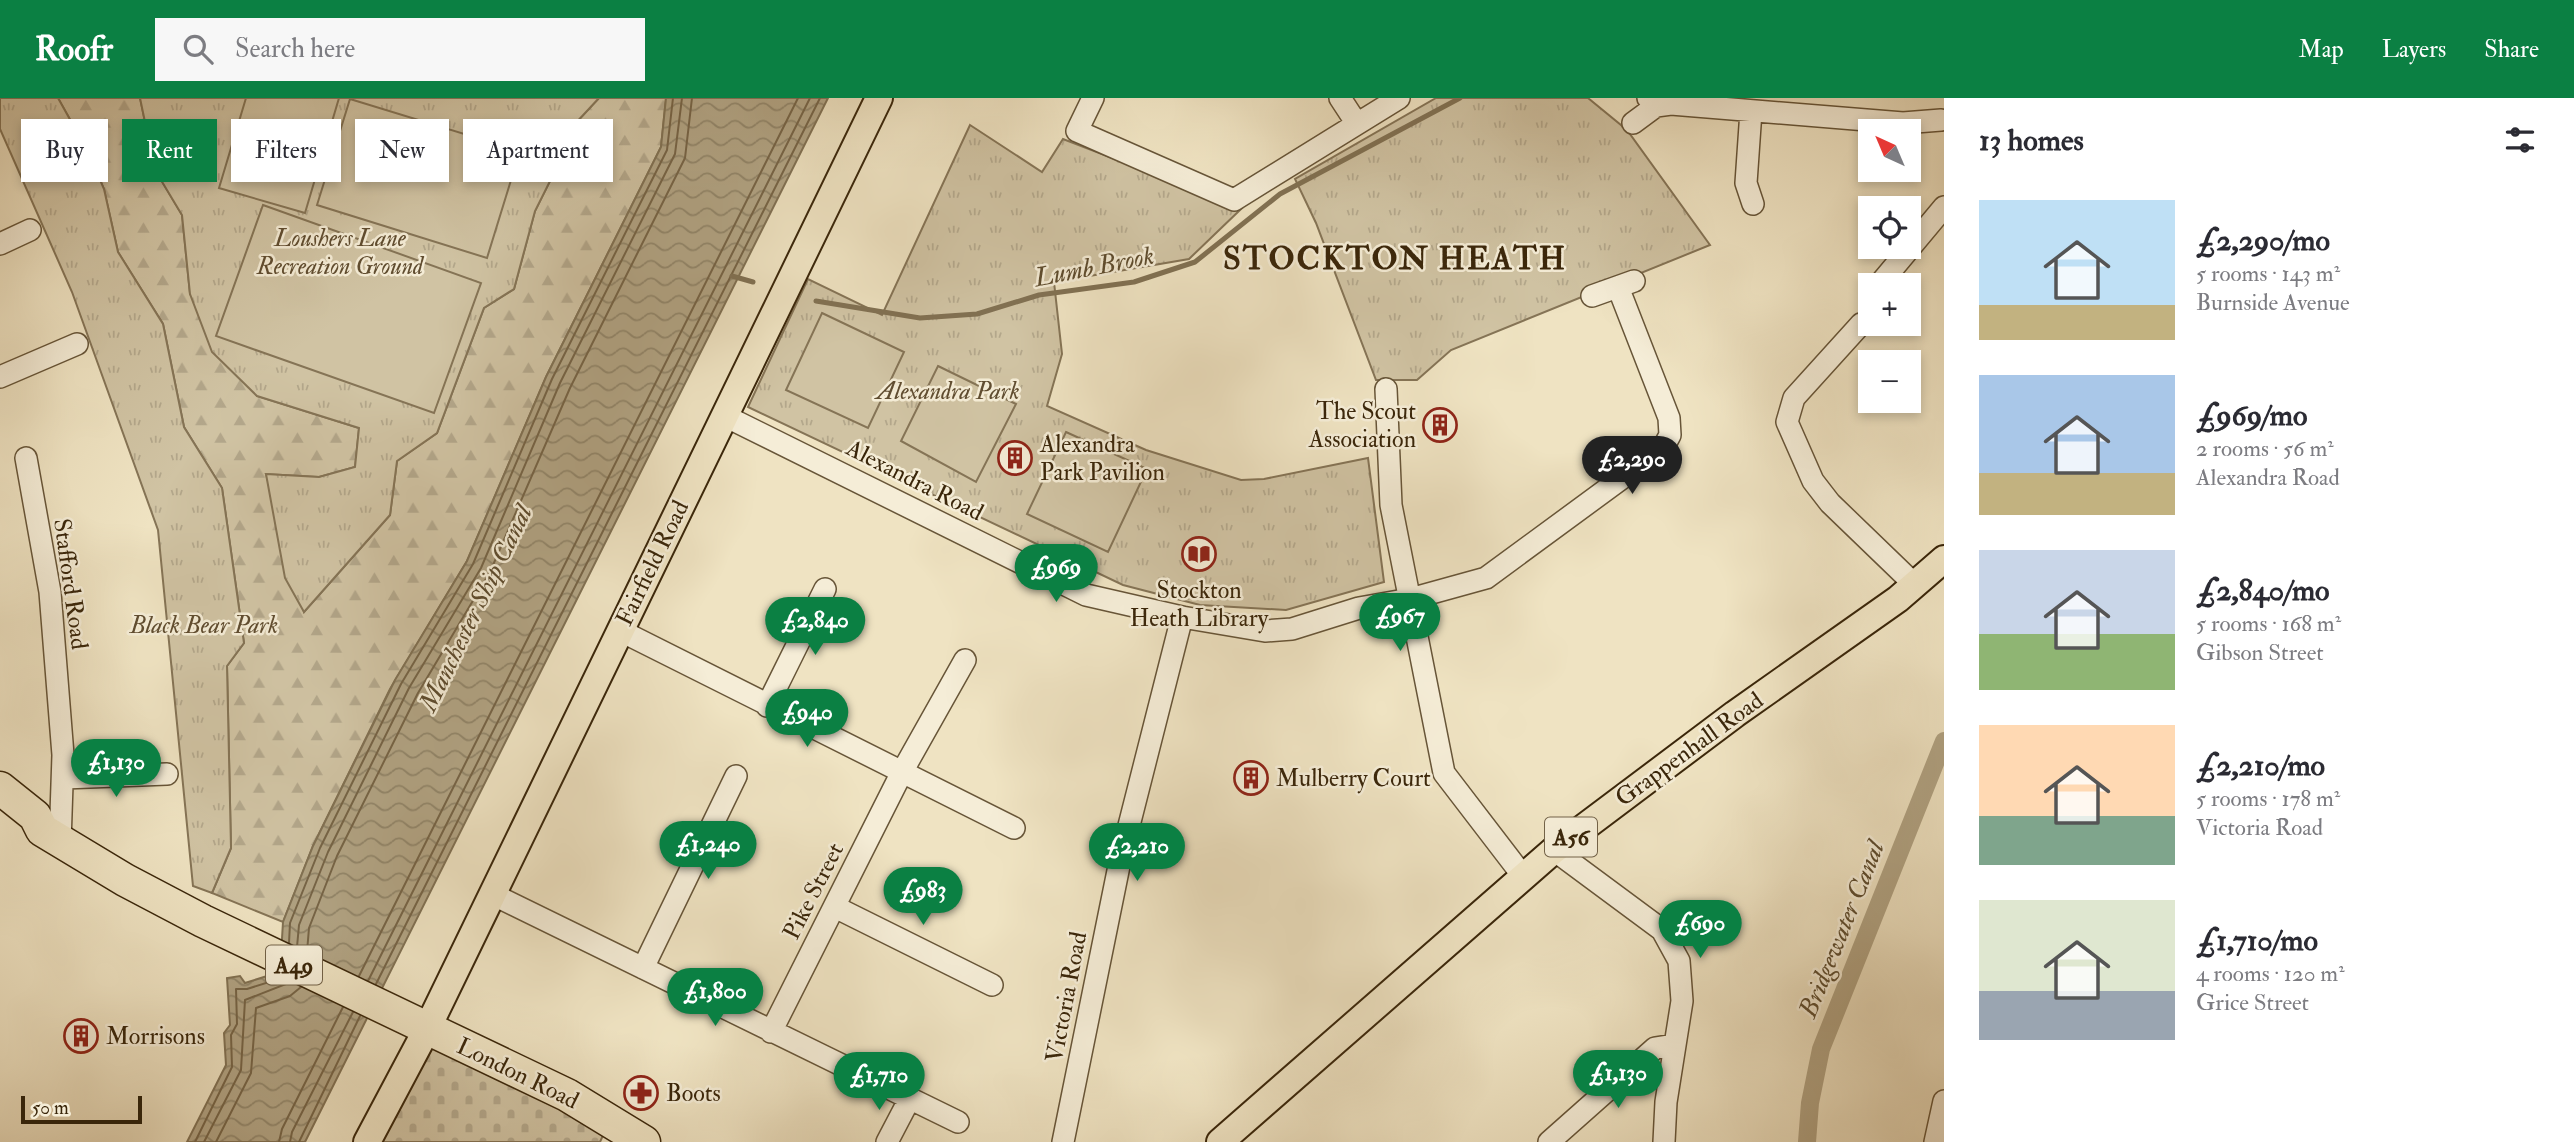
<!DOCTYPE html>
<html lang="en">
<head>
<meta charset="utf-8">
<style>
  :root { --surface:#fff; --page:#f7f7f7; --text:#2b2b33; --muted:#7c7c81; --accent:#0b8043 }
  body { margin:0; font-family:"IM FELL Double Pica",serif; background:var(--page); color:var(--text); height:100vh; display:flex; flex-direction:column; font-size:26px; white-space:nowrap }
  * { box-sizing:border-box; margin:0 }
  p { font-size:23px; color:var(--muted) }
  .icon { flex:none; width:38px; height:38px; fill:none; stroke:currentColor; stroke-width:2; stroke-linecap:round; stroke-linejoin:round }
  .map { position:relative; flex:1; overflow:hidden }
  .drawer { display:flex; flex-direction:column; background:var(--surface); width:630px }
  .drawer>* { flex:none }
  .guide { position:absolute; left:21px; top:21px; width:665px; height:63px; display:flex; gap:14px }
  .needle { width:46px; rotate:316deg }
  .fabs { position:absolute; left:1858px; top:21px; display:grid; gap:14px }
  .fabs a { display:grid; place-items:center; width:63px; height:63px; border-radius:0px; background:var(--surface); box-shadow:0 4px 10px #0003; font-size:35px }
  .scale { position:absolute; left:21px; bottom:18px; width:121px; box-sizing:border-box; padding-left:7px; border:4px solid #3a260a; border-top:0; font-size:19px; line-height:24px; white-space:nowrap; color:#3a260a; -webkit-text-stroke:5px #f5edd7; paint-order:stroke }
  .price { position:absolute; translate:-50% -60px; padding:0 16px; border-radius:24px; background:var(--accent); color:#fff; font-size:23px; line-height:46px; filter:drop-shadow(0 2px 4px #0008) }
  .price::after { content:''; position:absolute; left:50%; top:42px; width:21px; height:16px; margin-left:-10px; background:inherit; clip-path:polygon(0 0,100% 0,50% 100%) }
  .price.selected { background:#222; color:#fff }
  ul { padding:0; list-style:none }
  li { display:flex; align-items:center; gap:21px; height:175px; padding:0 35px }
  li span { display:grid; place-items:center; flex:none; width:196px; height:140px; border-radius:0px; color:#555 }
  li>.icon { margin-inline-start:auto }
  span .icon { width:84px; height:84px; fill:#fffc; stroke-width:1 }
  li b { font-size:30px }
  h2 { display:flex; justify-content:space-between; align-items:center; height:84px; padding:0 35px; font-size:30px }
  .pill { padding:0 24px; border-radius:0px; background:var(--surface); box-shadow:0 4px 10px #0003; font-size:24px; line-height:63px }
  .pill.selected { background:var(--accent); color:#fff }
  header { display:flex; align-items:center; gap:42px; box-sizing:border-box; height:98px; padding:0 35px; background:var(--accent); color:#fff }
  header strong { font-size:33px }
  nav { display:flex; gap:38px; margin-inline-start:auto; font-size:24px }
  .search { width:490px; height:63px; background:var(--page); display:flex; align-items:center; gap:18px; box-sizing:border-box; padding:0 24px; border-radius:0px; color:var(--muted); font-size:26px }
  main { display:flex; flex:1; min-height:0 }
  .map>svg:first-child { display:block }
  .forest { fill:url(#forest-firs); stroke:#857456; stroke-width:2 }
  .cemetery { fill:url(#cemetery-stones); stroke:#857456; stroke-width:2 }
  .park { fill:url(#park-tufts); stroke:#857456; stroke-width:2 }
  .garden { fill:#d0c3a3; stroke:#857456; stroke-width:2 }
  .water { fill:url(#water-waves); stroke:#817153; stroke-width:2 }
  .lines { fill:none; stroke-linecap:round; stroke-linejoin:round }
  .shore { stroke:#766446; stroke-width:2 }
  .stream { stroke:#817153; stroke-width:5 }
  .canal { stroke:#b1a383; stroke-width:18 }
  .minor-casing { stroke:#675538; stroke-width:24 }
  .major-casing { stroke:#3a260a; stroke-width:30 }
  .highway-casing { stroke:#3a260a; stroke-width:35 }
  .minor { stroke:#f5edd7; stroke-width:21 }
  .major { stroke:#efe3c2; stroke-width:26 }
  .highway { stroke:#efe3c2; stroke-width:32 }
  .labels { text-anchor:middle; stroke-width:5; stroke-linejoin:round; paint-order:stroke }
  .shield { fill:#f5edd7; stroke:#726248; stroke-width:2 }
  .shield-label { font-size:23px; font-weight:bold; fill:#3a260a }
  .park-label { font-size:24px; font-style:italic; fill:#604d30; stroke:#f5edd7 }
  .poi-label { font-size:24px; fill:#3a260a; stroke:#f5edd7; text-anchor:start }
  .street-label { font-size:24px; fill:#3a260a; stroke:#f5edd7 }
  .water-label { font-size:26px; font-style:italic; fill:#5e4c2e; stroke:#f5edd7 }
  .district-label { font-size:32px; font-weight:bold; letter-spacing:2px; fill:#3a260a; stroke:#f5edd7 }
</style>
</head>
<body>
<header>
<strong>Roofr</strong>
<div class="search"><svg class="icon" aria-label="search" viewBox="0 0 24 24"><circle cx="10" cy="10" r="6"/><path d="M15 15l6 6"/></svg>Search here</div>
<nav><a>Map</a><a>Layers</a><a>Share</a></nav>
</header>
<main>
<div class="map">
<svg width="1944" height="1044" viewBox="0 0 1944 1044">
  <defs>
    <pattern id="forest-firs" width="22" height="20" patternUnits="userSpaceOnUse" patternTransform="scale(1.75)"><rect width="22" height="20" fill="#d0c3a3"/><path d="M5 1l3.5 6h-7zM16 11l3.5 6h-7z" fill="#b3a78b"/></pattern>
    <pattern id="cemetery-stones" width="16" height="16" patternUnits="userSpaceOnUse" patternTransform="scale(1.75)"><rect width="16" height="16" fill="#d0c3a3"/><path d="M2 7V4a2 2 0 0 1 4 0v3zM10 15v-3a2 2 0 0 1 4 0v3z" fill="#b3a78b"/></pattern>
    <pattern id="park-tufts" width="24" height="20" patternUnits="userSpaceOnUse" patternTransform="scale(1.75)"><rect width="24" height="20" fill="#d0c3a3"/><path d="M3 7l-1-3M5 7V3M7 7l1-3M15 17l-1-3M17 17v-4M19 17l1-3" fill="none" stroke="#b3a78b"/></pattern>
    <pattern id="water-waves" width="16" height="10" patternUnits="userSpaceOnUse" patternTransform="scale(1.75)"><rect width="16" height="10" fill="#b1a383"/><path d="M0 5q4-4 8 0t8 0" fill="none" stroke="#918569"/></pattern>
  </defs>
  <rect width="100%" height="100%" fill="#efe3c2"/>
  <filter id="stains"><feTurbulence type="fractalNoise" baseFrequency=".00286" numOctaves="4"/><feColorMatrix values="0 0 0 0 .2 0 0 0 0 .09 0 0 0 0 .02 0 0 0 .5 -.17"/></filter>
  <radialGradient id="worn" r=".72"><stop offset=".6" stop-color="#630" stop-opacity="0"/><stop offset="1" stop-color="#630" stop-opacity=".3"/></radialGradient>
  <path class="forest" d="M58,0h82l15,72 27,45 8,79 67,102 102,32 -4,39 -36,10 -53,-3 38,138 86,-97 7,-54 40,-28 47,-125 30,-19 21,-78 34,-68 3,-16 27,-29h67l-5,49 -115,230 -79,184 -77,128 -77,157 -30,76 -71,-29 19,-45 -4,-182 17,-23 -22,-155 -38,-61 -21,-103 -45,-72 -14,-63 -17,-39z"/>
  <path class="cemetery" d="M430,938l179,86 -9,20h-221z"/>
  <path class="park" d="M0,0h58l29,52 17,39 14,63 45,72 21,103 38,61 22,155 -17,23 4,182 -19,45 -19,-7 -35,-356 -86,-238 -72,-163z
    M140,0h459l-27,29 -3,16 -34,68 -21,78 -30,19 -47,125 -40,28 -7,54 -86,97 -19,-34 -19,-104 53,3 36,-10 4,-39 -102,-32 -45,-44 -22,-58 -8,-79 -27,-45z
    M1436,0h152l39,32 83,115 -259,105 -34,30h-41l-60,-157 -21,-44z
    M970,27l72,47 21,-33 179,69 -53,51 -135,23 8,72 -15,52 99,44 95,30 23,-1 104,-21 16,124 -98,28 -86,-5 -77,-20 -375,-178 60,-128 74,36z"/>
  <path class="garden" d="M246,0h93l-34,115 -86,-25z
    M350,1l170,52 -33,107 -170,-53z
    M263,107l218,78 -47,130 -218,-77z
    M822,215l82,39 -36,76 -82,-38z
    M938,268l78,38 -40,78 -75,-41z
    M1066,334l81,37 -39,83 -81,-38z"/>
  <path class="water" d="M666,0h162l-523,1044h-118l39,-77 -2,-32 6,-8 -3,-47 13,-2 5,7 35,-11 3,-50 30,-76 82,-166 72,-119 79,-184 115,-230z"/>
  <g class="lines">
    <path class="shore" d="M289,845l1,-20 30,-75 81,-164 72,-120 79,-185 115,-229 6,-52
      M297,849l2,-22 29,-73 81,-164 72,-120 79,-185 115,-229 7,-56
      M307,854l2,-24 28,-72 81,-163 72,-121 80,-184 115,-230 7,-60
      M359,878l439,-878
      M368,883l442,-883
      M376,886l444,-886
      M195,1044l37,-75 -1,-32 6,-11 -1,-35h11l35,-11
      M204,1044l37,-72 4,-70 46,-18
      M216,1044l35,-69 5,-65 34,-12 11,-9
      M279,1044l3,-13 61,-122
      M290,1044l2,-10 61,-120
      M299,1044l61,-126"/>
    <path class="stream" d="M732,178l21,6
      M816,203l104,17 57,-4 62,-19 95,-13 61,-20 85,-68 180,-96"/>
    <path class="canal" d="M1807,1044l3,-39 11,-54 123,-308"/>
    <g class="minor-casing">
      <path id="minor" d="M1093,0l-16,33 157,69 165,-102
        M1340,0l17,26
        M1656,8l15,-2 232,19 38,-3
        M1751,13l-5,72 7,21
        M1633,25l23,-17 -8,-8
        M0,146l30,-14
        M1879,187l65,-78
        M1592,198l42,-15
        M1861,226l-67,74 -7,24 26,59 17,22 85,82
        M0,279l77,-33
        M1386,291l5,116 53,268 79,103
        M723,317l363,180 96,22 83,14 27,-2 67,-21 51,-9 76,-21 177,-130 7,-13 -1,-17 -51,-131
        M26,360l24,134 13,163 -3,88
        M619,532l395,198
        M767,608l58,-117
        M64,680l103,-4
        M1554,752l108,80 17,31 3,40 -16,101 -2,40
        M492,796l466,228
        M835,809l157,78
        M643,870l93,-192
        M771,934l131,-260 63,-112
        M887,1044l22,-42
        M1063,1044l57,-281 62,-244
        M1549,1044l106,-94 19,-3
        M1935,1044l9,-41"/>
    </g>
    <g class="major-casing">
      <path id="major" d="M367,1044l60,-113 452,-931
        M1220,1044l334,-292 181,-136 163,-115 46,-40"/>
    </g>
    <g class="highway-casing">
      <path id="highway" d="M0,690l35,28 7,14 83,50 78,41 364,174 77,47"/>
    </g>
    <use href="#minor" class="minor"/>
    <use href="#major" class="major"/>
    <use href="#highway" class="highway"/>
  </g>
  <defs>
    <g id="building-ring" transform="scale(1.75)"><circle r="9.5" fill="#f5edd7" stroke="#8f2418" stroke-width="1.5"/><path d="M-4-6H4V6H1V3H-1V6H-4ZM-2.5-4.3h1.7v1.8h-1.7ZM.8-4.3h1.7v1.8H.8ZM-2.5-1h1.7V.8h-1.7ZM.8-1h1.7V.8H.8Z" fill="#8f2418"/></g>
    <g id="library-ring" transform="scale(1.75)"><circle r="9.5" fill="#f5edd7" stroke="#8f2418" stroke-width="1.5"/><path d="M-6-4Q-3-5.5-.7-3.5V5Q-3 3-6 4ZM6-4Q3-5.5 .7-3.5V5Q3 3 6 4Z" fill="#8f2418"/></g>
    <g id="pharmacy-ring" transform="scale(1.75)"><circle r="9.5" fill="#f5edd7" stroke="#8f2418" stroke-width="1.5"/><path d="M-2-6h4v4h4v4h-4v4h-4v-4h-4v-4h4Z" fill="#8f2418"/></g>
  </defs>
  <g fill-rule="evenodd">
    <use href="#building-ring" x="1440" y="327"/>
    <use href="#building-ring" x="1015" y="360"/>
    <use href="#library-ring" x="1199" y="456"/>
    <use href="#building-ring" x="1251" y="680"/>
    <use href="#building-ring" x="81" y="938"/>
    <use href="#pharmacy-ring" x="641" y="995"/>
  </g>
  <g class="labels">
    <g class="shield">
      <rect x="1545" y="719.5" width="52" height="39" rx="5"/>
      <rect x="266" y="847.5" width="56" height="39" rx="5"/>
    </g>
    <g class="shield-label">
      <text x="1571" y="747">A56</text>
      <text x="294" y="875">A49</text>
    </g>
    <g class="park-label">
      <text x="340" y="148">Loushers Lane<tspan x="340" dy="28">Recreation Ground</tspan></text>
      <text x="948" y="301">Alexandra Park</text>
      <text x="204" y="535">Black Bear Park</text>
    </g>
    <g class="poi-label">
      <text x="1416" y="321" text-anchor="end">The Scout<tspan x="1416" dy="28">Association</tspan></text>
      <text x="1040" y="354">Alexandra<tspan x="1040" dy="28">Park Pavilion</tspan></text>
      <text x="1199" y="500" text-anchor="middle">Stockton<tspan x="1199" dy="28">Heath Library</tspan></text>
      <text x="1276" y="688">Mulberry Court</text>
      <text x="106" y="946">Morrisons</text>
      <text x="666" y="1003">Boots</text>
    </g>
    <g class="street-label">
      <text transform="translate(915 382) rotate(27)" y="8">Alexandra Road</text>
      <text transform="translate(652 465) rotate(-64)" y="8">Fairfield Road</text>
      <text transform="translate(71 486) rotate(82)" y="8">Stafford Road</text>
      <text transform="translate(1689 651) rotate(-36)" y="8">Grappenhall Road</text>
      <text transform="translate(813 793) rotate(-63)" y="8">Pike Street</text>
      <text transform="translate(1066 899) rotate(-79)" y="8">Victoria Road</text>
      <text transform="translate(518 975) rotate(26)" y="8">London Road</text>
    </g>
    <g class="water-label">
      <text transform="translate(1094 168) rotate(-11)" y="9">Lumb Brook</text>
      <text transform="translate(475 510) rotate(-64)" y="9">Manchester Ship Canal</text>
      <text transform="translate(1841 831) rotate(-68)" y="9">Bridgewater Canal</text>
    </g>
    <g class="district-label">
      <text x="1395" y="171">STOCKTON HEATH</text>
    </g>
  </g>
  <rect width="100%" height="100%" filter="url(#stains)"/>
  <rect width="100%" height="100%" fill="url(#worn)"/>
</svg>
<div class="fabs">
<a><svg class="needle" viewBox="-14 -14 28 28"><path d="M0-13l5 13h-10z" fill="#e53935"/><path d="M0 13l5-13h-10z" fill="#7c7c81"/></svg></a>
<a><svg class="icon" aria-label="locate" viewBox="0 0 24 24"><circle cx="12" cy="12" r="6"/><path d="M12 2v4M12 18v4M2 12h4M18 12h4"/></svg></a>
<a>+</a>
<a>−</a>
</div>
<div class="scale">50 m</div>
<b class="price selected" style="left:1632px;top:398px">£2,290</b>
<b class="price" style="left:1056px;top:506px">£969</b>
<b class="price" style="left:1400px;top:555px">£967</b>
<b class="price" style="left:815px;top:559px">£2,840</b>
<b class="price" style="left:807px;top:651px">£940</b>
<b class="price" style="left:116px;top:701px">£1,130</b>
<b class="price" style="left:708px;top:783px">£1,240</b>
<b class="price" style="left:1137px;top:785px">£2,210</b>
<b class="price" style="left:923px;top:829px">£983</b>
<b class="price" style="left:1700px;top:862px">£690</b>
<b class="price" style="left:715px;top:930px">£1,800</b>
<b class="price" style="left:1618px;top:1012px">£1,130</b>
<b class="price" style="left:879px;top:1014px">£1,710</b>
<div class="guide">
<a class="pill">Buy</a>
<a class="pill selected">Rent</a>
<a class="pill">Filters</a>
<a class="pill">New</a>
<a class="pill">Apartment</a>
</div>
</div>
<section class="drawer">
<h2>13 homes<svg class="icon" aria-label="filters" viewBox="0 0 24 24"><path d="M4 7h16M4 17h16"/><circle cx="9" cy="7" r="2"/><circle cx="15" cy="17" r="2"/></svg></h2>
<ul>
<li><span style="background:linear-gradient(#bfe0f5 75%,#c2b280 0)"><svg class="icon" aria-label="home" viewBox="0 0 24 24"><path d="M3 11l9-7 9 7M6 9v11h12V9"/></svg></span><div><b>£2,290/mo</b><p>5 rooms · 143 m²</p><p>Burnside Avenue</p></div></li>
<li><span style="background:linear-gradient(#a9c7e8 70%,#c2b280 0)"><svg class="icon" aria-label="home" viewBox="0 0 24 24"><path d="M3 11l9-7 9 7M6 9v11h12V9"/></svg></span><div><b>£969/mo</b><p>2 rooms · 56 m²</p><p>Alexandra Road</p></div></li>
<li><span style="background:linear-gradient(#c9d6e8 60%,#8fb573 0)"><svg class="icon" aria-label="home" viewBox="0 0 24 24"><path d="M3 11l9-7 9 7M6 9v11h12V9"/></svg></span><div><b>£2,840/mo</b><p>5 rooms · 168 m²</p><p>Gibson Street</p></div></li>
<li><span style="background:linear-gradient(#ffd9b3 65%,#7fa58c 0)"><svg class="icon" aria-label="home" viewBox="0 0 24 24"><path d="M3 11l9-7 9 7M6 9v11h12V9"/></svg></span><div><b>£2,210/mo</b><p>5 rooms · 178 m²</p><p>Victoria Road</p></div></li>
<li><span style="background:linear-gradient(#dfe7d0 65%,#9aa5b1 0)"><svg class="icon" aria-label="home" viewBox="0 0 24 24"><path d="M3 11l9-7 9 7M6 9v11h12V9"/></svg></span><div><b>£1,710/mo</b><p>4 rooms · 120 m²</p><p>Grice Street</p></div></li>
</ul>
</section>
</main>
</body>
</html>
